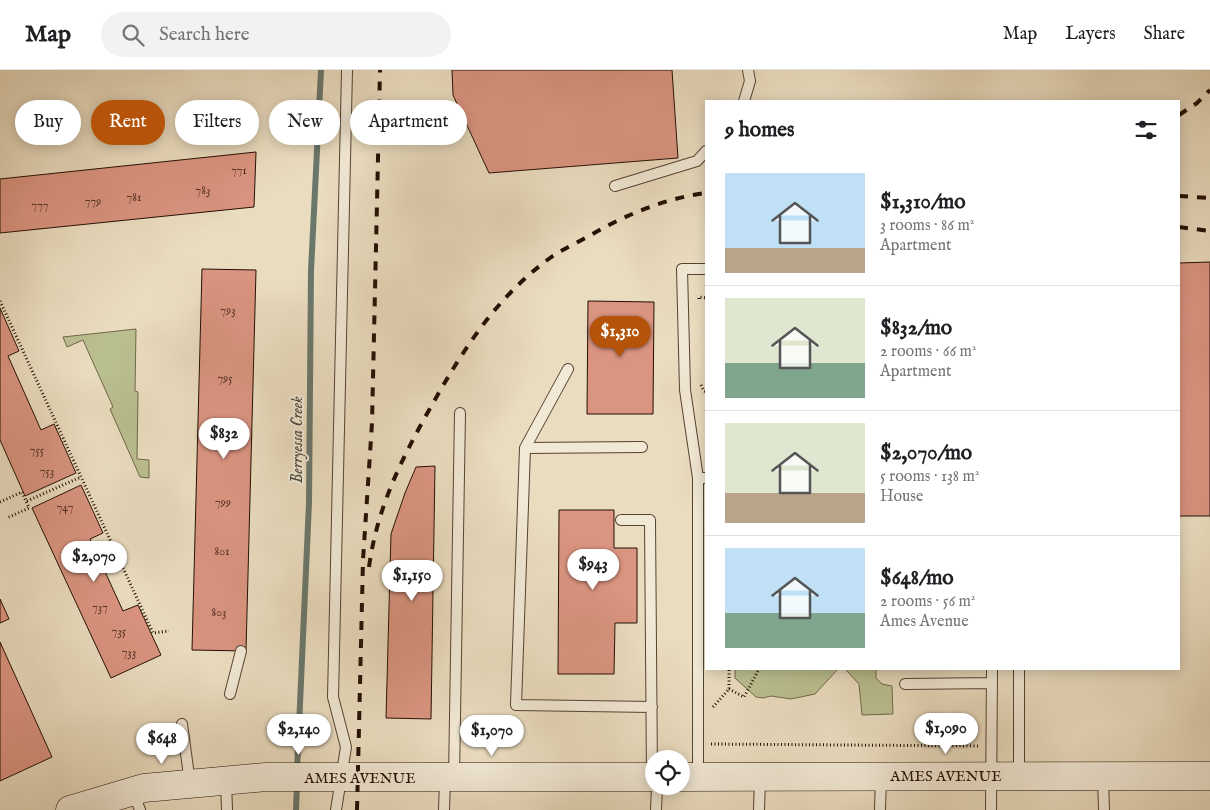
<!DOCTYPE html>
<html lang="en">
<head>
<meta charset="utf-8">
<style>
  :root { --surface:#fff; --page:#f2f2f2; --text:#202124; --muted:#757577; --line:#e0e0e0; --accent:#b45309 }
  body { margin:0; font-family:"IM FELL English",serif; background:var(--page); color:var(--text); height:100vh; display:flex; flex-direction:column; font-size:19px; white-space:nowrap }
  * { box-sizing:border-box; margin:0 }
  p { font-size:16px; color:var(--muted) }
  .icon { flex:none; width:28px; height:28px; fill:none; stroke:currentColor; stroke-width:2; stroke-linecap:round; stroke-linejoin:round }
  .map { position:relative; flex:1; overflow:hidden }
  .side { position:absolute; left:705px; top:30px; width:475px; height:570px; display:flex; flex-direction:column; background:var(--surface); border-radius:0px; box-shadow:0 2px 12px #0003 }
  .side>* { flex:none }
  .guide { position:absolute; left:15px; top:30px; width:475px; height:45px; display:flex; gap:10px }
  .fabs { position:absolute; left:645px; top:680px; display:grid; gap:10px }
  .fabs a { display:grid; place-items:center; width:45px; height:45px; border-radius:50%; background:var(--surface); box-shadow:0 2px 12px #0003; font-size:25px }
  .price { position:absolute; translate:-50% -42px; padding:0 11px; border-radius:18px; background:#fff; color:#222; font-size:16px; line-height:32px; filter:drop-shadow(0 1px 2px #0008) }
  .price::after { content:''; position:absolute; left:50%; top:30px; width:15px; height:11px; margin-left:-8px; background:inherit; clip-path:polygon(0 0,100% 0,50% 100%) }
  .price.active { background:var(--accent); color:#fff }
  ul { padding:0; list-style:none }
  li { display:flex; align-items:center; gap:15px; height:125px; padding:0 20px }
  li+li { border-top:1px solid var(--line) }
  li span { display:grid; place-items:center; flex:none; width:140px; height:100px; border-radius:0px; color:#555 }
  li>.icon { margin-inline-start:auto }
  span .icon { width:60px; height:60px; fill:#fffc; stroke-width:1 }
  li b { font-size:21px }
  h2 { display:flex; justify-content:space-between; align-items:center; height:60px; padding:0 20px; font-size:21px }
  .tag { padding:0 18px; border-radius:22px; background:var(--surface); box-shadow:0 2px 12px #0003; font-size:18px; line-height:45px }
  .tag.active { background:var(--accent); color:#fff }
  header { display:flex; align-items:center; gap:30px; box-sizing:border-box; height:70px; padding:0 25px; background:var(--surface); border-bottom:1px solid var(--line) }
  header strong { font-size:24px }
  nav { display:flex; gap:28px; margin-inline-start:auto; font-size:18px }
  .search { width:350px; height:45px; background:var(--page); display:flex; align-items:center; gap:12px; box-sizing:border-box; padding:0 18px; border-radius:28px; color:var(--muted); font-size:19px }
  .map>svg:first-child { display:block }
  .green { fill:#babf90; stroke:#70674a }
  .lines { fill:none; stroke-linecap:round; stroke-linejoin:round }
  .stream { stroke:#6a776b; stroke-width:6 }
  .building { fill:#da9480; stroke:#250f04 }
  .lane-casing { stroke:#564233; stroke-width:12 }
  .secondary-casing { stroke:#250f04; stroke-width:29 }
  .path { stroke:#250f04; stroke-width:3; stroke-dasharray:1 2.5; stroke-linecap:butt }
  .lane { stroke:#f1e8d5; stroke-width:10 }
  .secondary { stroke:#f1e8d5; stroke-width:28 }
  .rail { stroke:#250f04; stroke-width:4; stroke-dasharray:9 9; stroke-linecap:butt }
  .labels { text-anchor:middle; stroke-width:4; stroke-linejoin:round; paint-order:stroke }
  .number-label { font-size:12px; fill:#523023 }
  .street-label { font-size:15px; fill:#250f04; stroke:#f1e8d5 }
  .water-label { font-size:16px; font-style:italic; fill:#4d4c40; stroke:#f1e8d5 }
</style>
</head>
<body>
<header>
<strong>Map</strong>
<div class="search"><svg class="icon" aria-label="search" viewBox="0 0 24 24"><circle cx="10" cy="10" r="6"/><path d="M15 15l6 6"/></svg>Search here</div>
<nav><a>Map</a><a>Layers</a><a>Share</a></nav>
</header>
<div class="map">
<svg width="1210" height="740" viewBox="0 0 1210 740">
  <rect width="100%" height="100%" fill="#eadcbf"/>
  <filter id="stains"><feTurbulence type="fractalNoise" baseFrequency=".004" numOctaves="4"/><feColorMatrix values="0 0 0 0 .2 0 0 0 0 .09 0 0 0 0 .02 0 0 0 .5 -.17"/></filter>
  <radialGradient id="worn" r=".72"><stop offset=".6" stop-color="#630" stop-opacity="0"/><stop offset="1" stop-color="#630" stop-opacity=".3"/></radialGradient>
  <path class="green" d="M136,259l-1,62 3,1 -1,67 12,1v18l-9,-1 -30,-68 3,-2 -30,-67 -16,7 -4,-10z
    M735,599h103l-23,25 -24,5 -20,-3 -8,2 -7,-1 -21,-19z
    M845,599h31v9l6,6 10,2 1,28 -31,1 -3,-31z"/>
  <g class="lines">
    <path class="stream" d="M297,701l12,-268 2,-232 10,-201
      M296,740l1,-26"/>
  </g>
  <path class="building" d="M452,0h220l6,88 -189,15 -36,-78z
    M256,82l-2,55 -254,26v-54z
    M1210,192v254h-31v-253z
    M202,199l54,1 -10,381 -54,-1z
    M588,231l66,1 -1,112h-66z
    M0,238l19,43 -11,5 33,74 13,-6 22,49 -51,23 -25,-56z
    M435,396l-4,253 -45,-1 5,-184 14,-41 11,-26z
    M81,415l22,48 -13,6 33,72 15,-6 23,50 -50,23 -79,-170z
    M559,440h55v38h23v75h-22l-1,51h-56z
    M0,529l9,20 -9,4z
    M0,572l52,115 -52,24z"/>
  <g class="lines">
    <g class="lane-casing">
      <path id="lane" d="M744,31l6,-20 -2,-11
        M615,116l82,-25 9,-10
        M568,299l-43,79 -9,257 136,2
        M525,378l117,-1
        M698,408l-13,-88 -3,-121h24
        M621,450h29l2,256
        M905,614l87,-1
        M230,624l11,-43
        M182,654l8,59
        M1019,705v-106
        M698,706v-298h8
        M454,707l6,-364
        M1103,707l1,33
        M226,711l1,29
        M133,722l7,18
        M336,740l10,-63 -13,-50 14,-627
        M444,740l1,-31
        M656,740l1,-24
        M759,740l1,-32
        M880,740l1,-32
        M991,740l1,-141"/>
    </g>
    <g class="secondary-casing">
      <path id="secondary" d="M681,707l529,-1
        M70,740l74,-22 122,-11h388"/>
    </g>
    <path class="path" d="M699,229v-2l7,1
      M0,231l153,332 16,-2
      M701,315l3,6 2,1
      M27,431l54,-24
      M0,432l22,-10 7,16 -22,10
      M729,619l15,8 15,-28
      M713,637l16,-18v-20
      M711,674l267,2"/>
    <use href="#lane" class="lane"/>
    <use href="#secondary" class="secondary"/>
    <path class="rail" d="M1179,45l18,-12 13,-13
      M1179,126l31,2
      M1179,157l31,4
      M369,497c8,-58 31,-105 59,-155 33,-59 66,-113 122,-154 14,-10 31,-17 46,-26 34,-19 71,-34 110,-39
      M357,740l6,-250 9,-137 8,-353"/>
  </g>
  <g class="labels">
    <g class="number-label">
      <text x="239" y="104">771</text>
      <text x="203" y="124">783</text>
      <text x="134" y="131">781</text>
      <text x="93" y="135">779</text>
      <text x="40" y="139">777</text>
      <text x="228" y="244">793</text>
      <text x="225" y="312">795</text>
      <text x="37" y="384">755</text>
      <text x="47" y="405">753</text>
      <text x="223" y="436">799</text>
      <text x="65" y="441">747</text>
      <text x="222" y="485">801</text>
      <text x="100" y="541">737</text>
      <text x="219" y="546">803</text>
      <text x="119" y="565">735</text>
      <text x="129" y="586">733</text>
    </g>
    <g class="street-label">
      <text x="946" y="711">AMES AVENUE</text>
      <text x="360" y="713">AMES AVENUE</text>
    </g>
    <g class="water-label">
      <text transform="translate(296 370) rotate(-90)" y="6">Berryessa Creek</text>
    </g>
  </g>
  <rect width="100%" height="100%" filter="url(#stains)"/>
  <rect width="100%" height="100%" fill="url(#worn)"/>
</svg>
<div class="fabs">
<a><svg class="icon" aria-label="locate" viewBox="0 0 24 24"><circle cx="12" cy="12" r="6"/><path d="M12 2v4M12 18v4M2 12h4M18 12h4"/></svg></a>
</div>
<b class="price active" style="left:620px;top:288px">$1,310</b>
<b class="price" style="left:224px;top:390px">$832</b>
<b class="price" style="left:94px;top:513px">$2,070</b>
<b class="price" style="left:593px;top:521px">$943</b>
<b class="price" style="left:412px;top:532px">$1,150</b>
<b class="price" style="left:946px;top:685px">$1,090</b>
<b class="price" style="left:299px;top:686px">$2,140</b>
<b class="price" style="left:492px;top:687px">$1,070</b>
<b class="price" style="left:162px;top:695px">$648</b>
<div class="guide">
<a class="tag">Buy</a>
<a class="tag active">Rent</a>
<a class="tag">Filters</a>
<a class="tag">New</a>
<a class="tag">Apartment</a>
</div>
<section class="side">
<h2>9 homes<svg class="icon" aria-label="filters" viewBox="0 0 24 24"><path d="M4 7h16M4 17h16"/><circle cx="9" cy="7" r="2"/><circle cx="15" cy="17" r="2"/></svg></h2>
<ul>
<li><span style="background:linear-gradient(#bfe0f5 75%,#b9a48a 0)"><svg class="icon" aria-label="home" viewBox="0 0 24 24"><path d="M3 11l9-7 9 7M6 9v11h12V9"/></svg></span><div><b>$1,310/mo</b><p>3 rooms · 86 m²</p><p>Apartment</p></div></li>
<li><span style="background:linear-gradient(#dfe7d0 65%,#7fa58c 0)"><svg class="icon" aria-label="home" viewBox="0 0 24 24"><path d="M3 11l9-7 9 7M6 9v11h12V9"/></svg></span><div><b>$832/mo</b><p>2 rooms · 66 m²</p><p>Apartment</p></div></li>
<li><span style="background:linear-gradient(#dfe7d0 70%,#b9a48a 0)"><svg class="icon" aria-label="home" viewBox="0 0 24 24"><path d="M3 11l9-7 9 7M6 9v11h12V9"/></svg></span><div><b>$2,070/mo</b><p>5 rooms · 138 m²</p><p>House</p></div></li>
<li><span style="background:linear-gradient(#bfe0f5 65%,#7fa58c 0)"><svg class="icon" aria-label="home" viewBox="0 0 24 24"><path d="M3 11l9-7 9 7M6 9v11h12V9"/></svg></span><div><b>$648/mo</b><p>2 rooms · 56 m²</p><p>Ames Avenue</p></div></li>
</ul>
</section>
</div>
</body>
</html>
